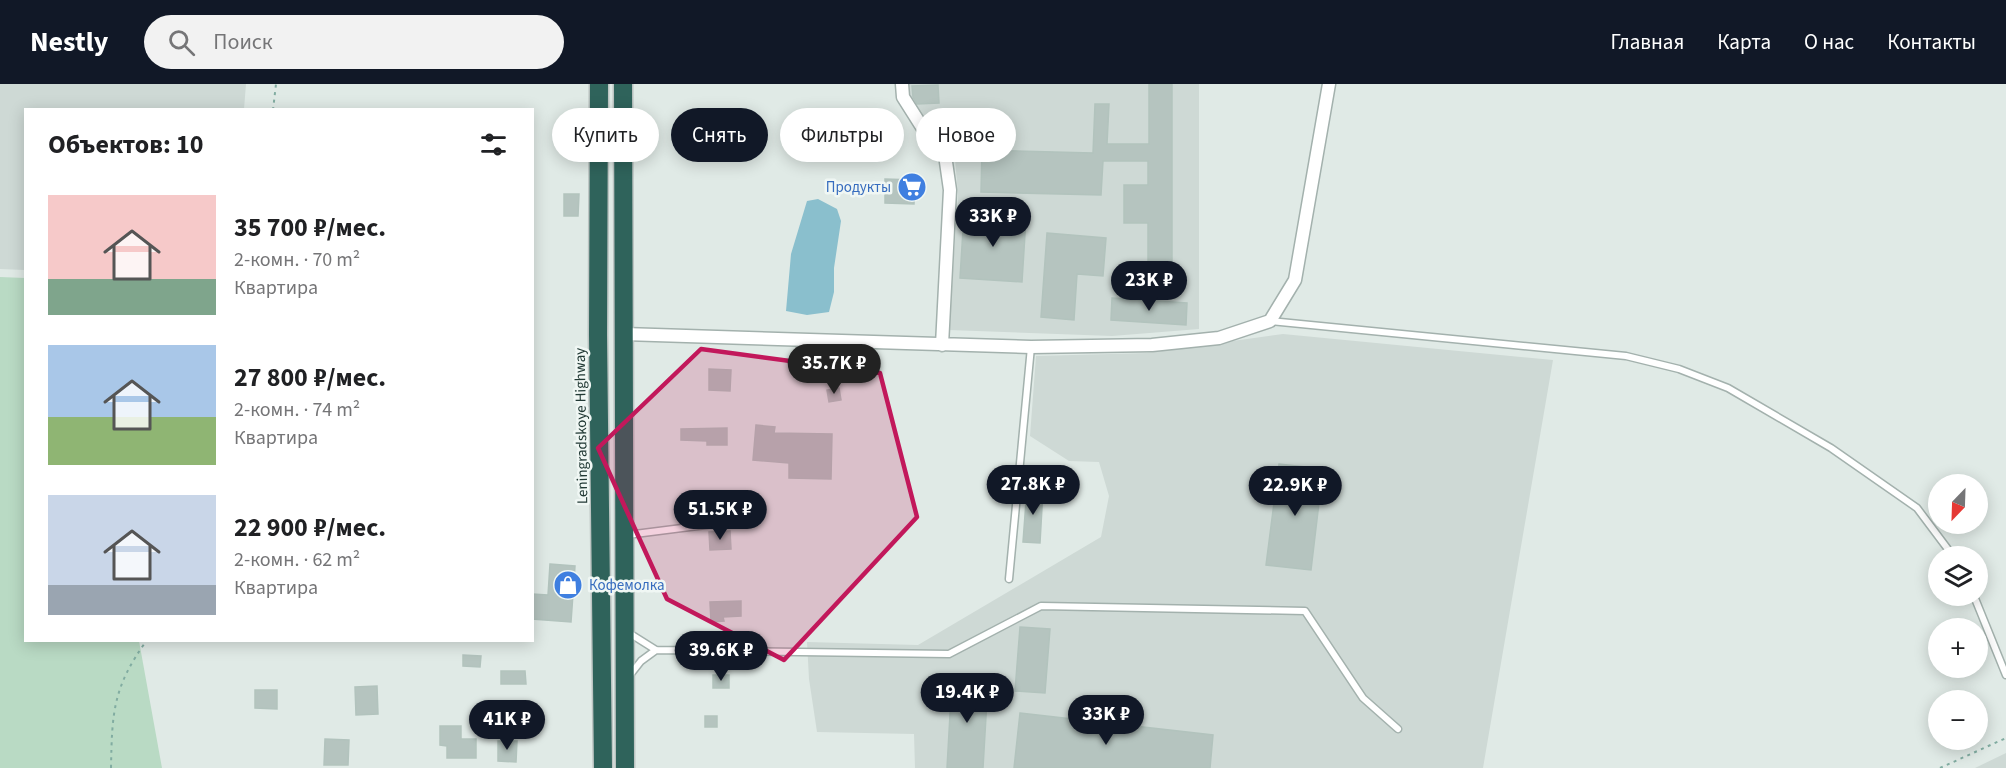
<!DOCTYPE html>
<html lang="ru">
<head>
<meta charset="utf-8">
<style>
  :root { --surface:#fff; --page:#f2f2f2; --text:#202124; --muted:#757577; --accent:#111827 }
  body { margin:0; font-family:"Source Sans 3",sans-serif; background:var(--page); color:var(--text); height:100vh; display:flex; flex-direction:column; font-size:22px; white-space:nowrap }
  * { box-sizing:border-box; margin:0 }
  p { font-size:20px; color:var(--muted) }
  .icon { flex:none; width:33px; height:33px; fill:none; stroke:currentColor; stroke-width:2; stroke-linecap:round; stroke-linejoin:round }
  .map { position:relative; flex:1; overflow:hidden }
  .side { position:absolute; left:24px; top:24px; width:510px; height:534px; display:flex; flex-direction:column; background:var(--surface); border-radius:0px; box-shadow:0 3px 15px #0003 }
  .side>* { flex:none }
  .guide { position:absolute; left:552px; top:24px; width:570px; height:54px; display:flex; gap:12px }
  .needle { width:39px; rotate:203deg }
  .controls { position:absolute; left:1928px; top:390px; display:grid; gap:12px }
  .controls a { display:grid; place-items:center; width:60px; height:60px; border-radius:50%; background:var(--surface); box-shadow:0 3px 15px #0003; font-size:30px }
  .price { position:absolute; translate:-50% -51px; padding:0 14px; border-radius:21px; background:var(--accent); color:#fff; font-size:20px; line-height:39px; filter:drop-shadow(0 2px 3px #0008) }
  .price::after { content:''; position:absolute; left:50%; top:36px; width:18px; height:14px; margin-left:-9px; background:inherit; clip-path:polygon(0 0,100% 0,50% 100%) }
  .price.selected { background:#222; color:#fff }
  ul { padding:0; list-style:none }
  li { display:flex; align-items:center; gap:18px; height:150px; padding:0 24px }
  li span { display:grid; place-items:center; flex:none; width:168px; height:120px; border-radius:0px; color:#555 }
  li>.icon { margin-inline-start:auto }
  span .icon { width:72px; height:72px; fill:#fffc; stroke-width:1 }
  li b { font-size:26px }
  h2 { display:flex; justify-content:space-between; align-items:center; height:72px; padding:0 24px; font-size:26px }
  .chip { padding:0 21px; border-radius:27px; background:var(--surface); box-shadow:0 3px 15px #0003; font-size:21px; line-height:54px }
  .chip.selected { background:var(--accent); color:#fff }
  header { display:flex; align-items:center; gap:36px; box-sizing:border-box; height:84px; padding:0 30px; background:var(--accent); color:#fff }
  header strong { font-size:28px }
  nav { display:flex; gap:33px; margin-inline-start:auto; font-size:21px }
  .search { width:420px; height:54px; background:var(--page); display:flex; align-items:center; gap:15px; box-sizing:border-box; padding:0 21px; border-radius:33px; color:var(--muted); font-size:22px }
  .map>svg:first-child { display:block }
  .built { fill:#ced9d5 }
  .green { fill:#b9dac4 }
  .water { fill:#8abfcd }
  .building { fill:#b5c4bf; stroke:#b2c3bd; stroke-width:1.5 }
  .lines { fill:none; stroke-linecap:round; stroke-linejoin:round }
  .lane-casing { stroke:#a3b1ad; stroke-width:9 }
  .street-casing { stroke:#a3b1ad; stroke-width:15 }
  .highway-casing { stroke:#bcc4c2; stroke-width:21 }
  .path { stroke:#81aca1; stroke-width:2; stroke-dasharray:3 4.5; stroke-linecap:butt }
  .lane { stroke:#fff; stroke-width:6 }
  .street { stroke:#fff; stroke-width:12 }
  .highway { stroke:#2f635b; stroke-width:18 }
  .marked { fill:#c2185b; fill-opacity:0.2; stroke:#c2185b; stroke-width:4.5; stroke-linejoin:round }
  .labels { text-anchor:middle; stroke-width:5; stroke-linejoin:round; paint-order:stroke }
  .shop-label { font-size:15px; fill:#366cbe; stroke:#f0f7f4; text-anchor:end }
  .street-label { font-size:15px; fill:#213934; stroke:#f0f7f4 }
</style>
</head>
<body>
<header>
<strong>Nestly</strong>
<div class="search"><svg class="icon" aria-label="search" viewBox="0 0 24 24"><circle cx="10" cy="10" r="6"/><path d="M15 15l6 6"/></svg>Поиск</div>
<nav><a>Главная</a><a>Карта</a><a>О нас</a><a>Контакты</a></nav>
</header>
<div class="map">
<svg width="2006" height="684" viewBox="0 0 2006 684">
  <rect width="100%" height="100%" fill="#e0eae6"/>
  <path class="built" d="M0,0h246l-2,25 -218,1 -1,160 -25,-1z
    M908,0h291v245l-87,7 -163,-6 9,-135 -4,-48 -41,-40z
    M1283,250l270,26 -70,408h-568l-1,-34 -97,-2 -8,-53 -2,-37 111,3 183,-108 8,-41 -10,-34 -30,-1 -39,-25 6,-80 111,-3z
    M2006,669v15h-31z"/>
  <path class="green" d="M0,193l25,1 1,362 113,1 23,127h-162z"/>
  <path class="water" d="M818,115l19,10 4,12 -7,47v24l-5,20 -22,3 -21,-4 5,-57 16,-53z"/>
  <path class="building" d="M1149,0h23v193h-24v-54h-24v-38h24v-24h-45l-2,34 -120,-3 1,-42 111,3 2,-49h14l-2,40h42z
    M938,1l1,18 -22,1 -4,-7 -1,-11z
    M885,95l30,1 -1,24 -29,-1z
    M564,110h15l-1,22h-14z
    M964,130l62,4 -4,64 -62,-4z
    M1047,149l59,5 -3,38 -26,-2 -3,46 -33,-3z
    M1112,214l75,5 -1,22 -75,-5z
    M709,285l22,1 -1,21 -21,-1z
    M839,304l2,12 -12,2 -2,-12z
    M756,341l19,2 -1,6 58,1 -1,45 -42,-1v-15l-36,-3z
    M727,344v17h-20v-4l-26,-1v-11z
    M1279,380l44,5 -12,101 -45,-5z
    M1027,404l16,2 -3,53 -17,-1z
    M730,447l1,18 -21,1 -1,-18z
    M550,480l25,2 -4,56 -39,-3 1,-25 15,1z
    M741,517v15l-18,1 1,4 -13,1 -1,-20z
    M1020,543l30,2 -5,64 -30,-2z
    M463,571l18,1 -1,11 -17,-1z
    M501,587h24l1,13h-25z
    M713,591h16v13h-16z
    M952,595l36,3 -5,86h-36z
    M377,602l1,28 -22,1 -1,-28z
    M255,606h22v19l-22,-1z
    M1020,629l193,22 -3,33h-196z
    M705,632h12v11h-12z
    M440,642h21v13h15v19h-29v-12l-7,-1z
    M325,655l24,1 -1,25h-24z
    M498,657h19l-1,21 -18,-1z"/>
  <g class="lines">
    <g class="lane-casing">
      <path id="lane" d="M1270,237l356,35 53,13 49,19 103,60 86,60 36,48
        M627,451l118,-15
        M1009,495l22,-232
        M1974,512l32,79
        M629,549l27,17 293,4 92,-48 264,5 58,87 35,31
        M630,591l11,-14 15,-11"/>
    </g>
    <g class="street-casing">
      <path id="street" d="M902,0l1,13 19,30 23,28 5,35 -8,155
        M624,250l407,13 121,-2 67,-7 51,-17 25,-41 34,-196"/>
    </g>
    <g class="highway-casing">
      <path id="highway" d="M599,0l-1,251 5,433
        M623,0l2,684"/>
    </g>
    <path class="path" d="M273,26l3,-26
      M111,684c1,-56 2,-81 36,-128
      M1940,684l66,-30"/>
    <use href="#lane" class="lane"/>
    <use href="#street" class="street"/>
    <use href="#highway" class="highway"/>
  </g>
  <path class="marked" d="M701,265l179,24 37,144 -133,143 -117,-61 -69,-151z"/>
  <defs>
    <g id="supermarket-disc" transform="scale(1.5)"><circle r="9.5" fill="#3f7fe0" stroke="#f0f7f4"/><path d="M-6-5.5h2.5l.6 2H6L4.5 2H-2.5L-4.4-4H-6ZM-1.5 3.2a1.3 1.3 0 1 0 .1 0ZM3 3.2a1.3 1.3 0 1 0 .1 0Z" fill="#fff"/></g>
    <g id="shop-disc" transform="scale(1.5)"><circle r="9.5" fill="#3f7fe0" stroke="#f0f7f4"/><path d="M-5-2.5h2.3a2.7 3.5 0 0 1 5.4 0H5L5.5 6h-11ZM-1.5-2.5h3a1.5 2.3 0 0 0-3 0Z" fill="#fff"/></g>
  </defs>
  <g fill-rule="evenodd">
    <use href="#supermarket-disc" x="912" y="103"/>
    <use href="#shop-disc" x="568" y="501"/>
  </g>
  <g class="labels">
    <g class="shop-label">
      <text x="891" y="108">Продукты</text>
      <text x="589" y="506" text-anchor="start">Кофемолка</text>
    </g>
    <g class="street-label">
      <text transform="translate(581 342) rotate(-91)" y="5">Leningradskoye Highway</text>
    </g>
  </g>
</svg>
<div class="controls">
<a><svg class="needle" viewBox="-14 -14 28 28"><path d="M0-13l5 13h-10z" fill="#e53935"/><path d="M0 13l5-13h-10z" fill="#757577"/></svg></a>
<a><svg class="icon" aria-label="layers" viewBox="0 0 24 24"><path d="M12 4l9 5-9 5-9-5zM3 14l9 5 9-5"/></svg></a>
<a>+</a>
<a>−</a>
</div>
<b class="price" style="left:993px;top:164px">33K ₽</b>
<b class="price" style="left:1149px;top:228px">23K ₽</b>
<b class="price selected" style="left:834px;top:311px">35.7K ₽</b>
<b class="price" style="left:1033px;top:432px">27.8K ₽</b>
<b class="price" style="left:1295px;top:433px">22.9K ₽</b>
<b class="price" style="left:720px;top:457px">51.5K ₽</b>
<b class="price" style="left:721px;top:598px">39.6K ₽</b>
<b class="price" style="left:967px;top:640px">19.4K ₽</b>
<b class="price" style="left:1106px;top:662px">33K ₽</b>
<b class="price" style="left:507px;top:667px">41K ₽</b>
<div class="guide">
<a class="chip">Купить</a>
<a class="chip selected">Снять</a>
<a class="chip">Фильтры</a>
<a class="chip">Новое</a>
</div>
<section class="side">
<h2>Объектов: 10<svg class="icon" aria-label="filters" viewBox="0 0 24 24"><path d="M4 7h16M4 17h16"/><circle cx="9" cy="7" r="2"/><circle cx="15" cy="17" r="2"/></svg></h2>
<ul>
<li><span style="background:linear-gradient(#f6c9c9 70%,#7fa58c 0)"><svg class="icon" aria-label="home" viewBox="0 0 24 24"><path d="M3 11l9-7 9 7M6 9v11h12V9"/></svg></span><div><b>35 700 ₽/мес.</b><p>2-комн. · 70 m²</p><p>Квартира</p></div></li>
<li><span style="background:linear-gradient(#a9c7e8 60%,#8fb573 0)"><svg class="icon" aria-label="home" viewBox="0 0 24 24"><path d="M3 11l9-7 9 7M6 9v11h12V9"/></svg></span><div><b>27 800 ₽/мес.</b><p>2-комн. · 74 m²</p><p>Квартира</p></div></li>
<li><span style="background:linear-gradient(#c9d6e8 75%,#9aa5b1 0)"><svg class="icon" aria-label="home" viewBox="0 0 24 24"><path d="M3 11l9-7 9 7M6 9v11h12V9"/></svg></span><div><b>22 900 ₽/мес.</b><p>2-комн. · 62 m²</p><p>Квартира</p></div></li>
</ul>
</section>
</div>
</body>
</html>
